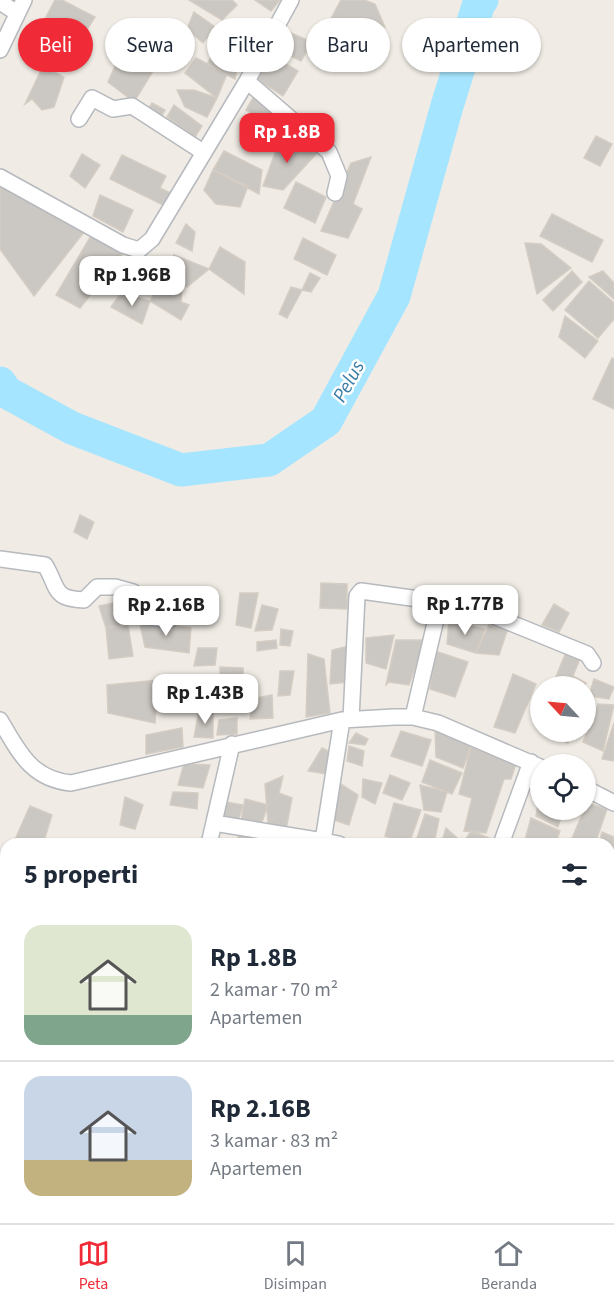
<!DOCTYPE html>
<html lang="id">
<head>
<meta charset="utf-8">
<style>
  :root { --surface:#fff; --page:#f6f6f7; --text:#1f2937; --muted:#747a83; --line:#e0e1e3; --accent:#f02b37 }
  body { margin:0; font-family:"Source Sans 3",sans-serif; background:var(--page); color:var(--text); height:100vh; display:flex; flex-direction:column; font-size:22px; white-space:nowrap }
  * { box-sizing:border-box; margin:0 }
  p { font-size:20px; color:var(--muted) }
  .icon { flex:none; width:33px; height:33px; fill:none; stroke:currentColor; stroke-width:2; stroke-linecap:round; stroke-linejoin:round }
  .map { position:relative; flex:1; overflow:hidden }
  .sheet { position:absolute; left:0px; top:838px; width:615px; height:386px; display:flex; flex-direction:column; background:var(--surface); border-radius:18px 18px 0 0; box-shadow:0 2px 4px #0004 }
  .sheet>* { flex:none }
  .guide { position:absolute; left:18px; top:18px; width:579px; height:54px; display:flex; gap:12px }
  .needle { width:39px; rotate:296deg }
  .controls { position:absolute; left:530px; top:676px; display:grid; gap:12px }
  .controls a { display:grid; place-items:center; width:66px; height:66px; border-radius:50%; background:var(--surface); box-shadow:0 2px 4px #0004; font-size:30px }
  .price { position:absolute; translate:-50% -51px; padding:0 14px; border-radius:12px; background:#fff; color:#222; font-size:20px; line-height:39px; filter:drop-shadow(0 2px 3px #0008) }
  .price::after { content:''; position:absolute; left:50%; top:36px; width:18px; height:14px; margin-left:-9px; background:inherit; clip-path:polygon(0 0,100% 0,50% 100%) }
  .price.selected { background:var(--accent); color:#fff }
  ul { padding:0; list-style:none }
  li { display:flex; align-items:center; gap:18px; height:150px; padding:0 24px }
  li+li { border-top:2px solid var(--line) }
  li span { display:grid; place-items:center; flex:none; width:168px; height:120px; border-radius:18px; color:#555 }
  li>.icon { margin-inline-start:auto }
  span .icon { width:72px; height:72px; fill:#fffc; stroke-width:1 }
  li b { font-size:26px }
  h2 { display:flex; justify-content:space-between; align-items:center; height:72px; padding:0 24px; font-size:26px }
  .tag { padding:0 21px; border-radius:27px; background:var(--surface); box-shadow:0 2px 4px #0004; font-size:21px; line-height:54px }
  .tag.selected { background:var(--accent); color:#fff }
  .tabs { display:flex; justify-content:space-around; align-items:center; height:84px; border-top:2px solid var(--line); background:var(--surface); font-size:16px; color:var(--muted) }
  .tabs a { display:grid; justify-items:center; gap:3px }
  .tabs .selected { color:var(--accent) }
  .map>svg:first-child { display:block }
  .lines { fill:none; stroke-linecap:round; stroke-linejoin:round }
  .river { stroke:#a6e5ff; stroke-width:33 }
  .building { fill:#cbc7c2; stroke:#d5cdc3; stroke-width:1.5 }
  .minor-casing { stroke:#b6b9bd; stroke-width:18 }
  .minor { stroke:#fff; stroke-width:15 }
  .labels { text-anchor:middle; stroke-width:5; stroke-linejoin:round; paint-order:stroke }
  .water-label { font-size:20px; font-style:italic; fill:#397ba4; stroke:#fff }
</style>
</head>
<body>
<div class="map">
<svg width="614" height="1223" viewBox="0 0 614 1223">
  <rect width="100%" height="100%" fill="#f0ece5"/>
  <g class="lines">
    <path class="river" d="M0,383l6,9 66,36 109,42 88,-10 57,-39 68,-125 53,-190 32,-103 3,-3"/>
  </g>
  <path class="building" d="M55,0h7l33,17 -12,19 -37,-19z
    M189,0h43l5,5 -15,15z
    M255,0h25l-9,11z
    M341,0h23l11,4 10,23 -39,-5 -11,26 -15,-9z
    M194,12l21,15 -12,16 -16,-14z
    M284,30l28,12 -11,19 -25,-12z
    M161,36l23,15 -4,9 -24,-15z
    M223,38l17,16 -5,25 -28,-15z
    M124,46l34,17 -24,39 -26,-20z
    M271,55l27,16 -15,25 -26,-17z
    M196,58l31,16 -10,24 -32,-25z
    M43,66l21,11 -10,30 -12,3 -10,-11 -7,5z
    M177,90h17l23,8 -10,19 -22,-10z
    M254,96l24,15 -7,14 -25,-15z
    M152,103l13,7 -6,11 -13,-8z
    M174,105l28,21 -7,11 -28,-20z
    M596,136l16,8 -12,22 -16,-8z
    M281,137l36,16 -34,37 -20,-4z
    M224,151l38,19 -3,24 -46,-24z
    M82,154l18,11 -15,23 -15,-12z
    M122,155l44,21 -6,12 11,5 -6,13 -55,-27z
    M371,157l-18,47 9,5 -14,29 -27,-7 30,-68z
    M213,170l35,16 -8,21 -24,-3 -12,-14z
    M296,182l30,15 -11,26 -31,-15z
    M0,186l84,46 -50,64 -34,-47z
    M100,195l33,15 -10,22 -30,-16z
    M552,214l51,26 -11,22 -52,-26z
    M186,224l9,8 -3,19 -16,-8z
    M92,234l30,21 -42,53 -24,-13z
    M303,238l33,17 -9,20 -33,-16z
    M525,243l16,1 30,24 -34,26z
    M220,247l25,15 -1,32 -35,-25z
    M174,255l35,14 -22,18 -25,-14z
    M572,271l10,11 -29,29 -10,-11z
    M603,271l11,12v16l-25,-22z
    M310,273l10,5 -9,14 -9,-2z
    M162,279l20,11 -1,12 8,3 -8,15 -31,-19z
    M589,281l25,22v16l-16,19 -33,-28z
    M291,287l11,3 -15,28 -8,-4z
    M121,293l29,8 -8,23 -31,-17z
    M565,316l33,25 -13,17 -26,-21z
    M612,358l2,1v50l-21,-10z
    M80,515l14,7 -7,17 -13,-7z
    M321,583l26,1v25l-27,-1z
    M189,593l23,1 2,25 -28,-2z
    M240,593h18l-7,35 -15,-3z
    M122,601l6,24 -22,3 -7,-22z
    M554,604l15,9 -10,19 -17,-7z
    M262,605l16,4 -6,21 -17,1z
    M139,620l52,8 -2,25 -44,-6z
    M449,621l36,8 -9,24 -29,-9z
    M128,625l5,31 -24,3 -3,-31z
    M489,625l18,6 -8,24 -23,-2z
    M281,629l12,2 -3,15 -10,-1z
    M394,635l-8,34 -20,-6v-25z
    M276,640l1,8 -20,3v-9z
    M396,640h30l-17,45 -20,-3 -3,3z
    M353,645l-5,37 -18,2 2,-34z
    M198,648h19l-2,17 -21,1z
    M567,650l14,6 -8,20 13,7 -2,4 -32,-1z
    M435,651l33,11 -13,35 -25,-8z
    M308,654l16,5 6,54 -24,4z
    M220,667l23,1 1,25 -24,2z
    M280,671h14l-4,24 -12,1z
    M513,674l23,10 -21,49 -21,-6z
    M594,679l20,8 -5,12 -20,-3z
    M158,680l-3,43 -47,-10 -1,-28z
    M272,695l1,23 -23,1 2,-20z
    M598,704l16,1 -11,46 -20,-9z
    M199,711l14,1v26l-19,-1z
    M237,718v16l-20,1 2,-15z
    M614,723v38l-12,-2z
    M182,728l1,19 -37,7v-19z
    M435,730l37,13 -9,25 -27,-11z
    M401,731l30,9 -9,26 -31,-10z
    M548,732h24l-4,11 -21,-9z
    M356,733l12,6 -3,6 -16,-2z
    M349,746l15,5 -2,15 -15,-5z
    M471,747l46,14 -6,18h-7l-18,54 -22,-2 8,-33 -13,-4z
    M322,748l10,5 -6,21 -18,-3z
    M430,760l32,13 -10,21 -30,-12z
    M184,764l26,1 -7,23 -25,-3z
    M390,775l20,8 -8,17 -19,-7z
    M283,776l-4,17 13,5 -6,32 -18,-7 -3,-39z
    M540,778v17l-7,-3z
    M363,779l19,4 -7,21 -13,-7z
    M339,783l19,12 -9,30 -18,-6z
    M420,785l27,7 -6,20 -17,-2z
    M173,792l25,1 -1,16 -27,-4z
    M125,797l18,8 -8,24 -15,-4z
    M245,799l23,6 -7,20 -20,-4z
    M539,799l1,11h23l-5,17 -22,-11z
    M226,802l17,3 -5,16 -17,-3z
    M394,803l27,7 -12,34 -24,-8z
    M587,803l20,6 -12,35h-22l-3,-1z
    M30,806l22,9 -9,29h-30z
    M425,814l14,5 -5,25h-19z
    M531,818l29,13 -5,13h-17l-13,-4z
    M446,828l18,16h-23z
    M240,831l15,6 -2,7h-17z
    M471,831l23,9 -2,4h-26l-3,-1z
    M602,832l12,5v28l-5,-2v-19h-10z
    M259,836l25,6 -2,2h-24z
    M90,839l14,5h-15z
    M609,876l5,1v24l-5,-2z
    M609,903l5,2 -5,15z
    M6,946v27l-6,-2v-14z
    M6,1007v12l-6,-4z
    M614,1061v23l-5,-2z
    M4,1078l2,1v17l-6,-3z
    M609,1104l5,1 -5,30z
    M609,1195h5l-5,17z
    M0,1208l6,2v8h13l-2,5h-17z
    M25,1218h2l13,5h-18z
    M67,1218h23l-1,5h-23z
    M190,1218h12l-1,5 -12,-2z
    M214,1218h30l-1,5h-30z
    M272,1218h34l11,2v3h-46z
    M336,1218h39l-1,5h-40z
    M405,1218h36l9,4 -47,1z
    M465,1218h19l-2,5z
    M583,1218h8l12,5h-20z"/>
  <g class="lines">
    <g class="minor-casing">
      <path id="minor" d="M0,2l17,11
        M0,50l24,-50
        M247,81l82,71 10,24 -4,17
        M79,119l13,-21 21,11 19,-3 71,46
        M0,177l123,68 16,5 13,-11 95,-158 44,-81
        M0,559l45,6c14,23 7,34 39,35l13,-13h18l18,5 6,23 30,5
        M413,717l23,-98
        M351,719l6,-123 4,-5 108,15 118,48 6,9
        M0,720c19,32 31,59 71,63l271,-63 52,-3h19l25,6 102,44
        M585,788l29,15
        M214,823l109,18
        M209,844l23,-100
        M339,844l-16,-3 19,-121
        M501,844l30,-82
        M0,937l6,-11
        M609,981l5,-14
        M0,983l6,3
        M609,1036l5,1
        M609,1152l5,-10
        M609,1170l5,1
        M0,1176l6,2
        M159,1218l22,5
        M265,1223l1,-5
        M394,1223l1,-5
        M566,1223l2,-5"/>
    </g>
    <use href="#minor" class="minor"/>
  </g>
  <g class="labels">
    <g class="water-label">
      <text transform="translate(348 381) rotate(-61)" y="7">Pelus</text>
    </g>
  </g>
</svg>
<div class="controls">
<a><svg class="needle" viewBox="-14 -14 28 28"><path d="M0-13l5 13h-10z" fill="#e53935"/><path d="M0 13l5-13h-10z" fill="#747a83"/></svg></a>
<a><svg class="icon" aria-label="locate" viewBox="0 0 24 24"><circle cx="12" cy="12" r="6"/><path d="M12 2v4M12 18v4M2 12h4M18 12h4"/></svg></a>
</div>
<b class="price selected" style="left:287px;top:164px">Rp 1.8B</b>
<b class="price" style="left:132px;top:307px">Rp 1.96B</b>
<b class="price" style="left:465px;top:636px">Rp 1.77B</b>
<b class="price" style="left:166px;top:637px">Rp 2.16B</b>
<b class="price" style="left:205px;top:725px">Rp 1.43B</b>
<div class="guide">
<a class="tag selected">Beli</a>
<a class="tag">Sewa</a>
<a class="tag">Filter</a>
<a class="tag">Baru</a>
<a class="tag">Apartemen</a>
</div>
<section class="sheet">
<h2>5 properti<svg class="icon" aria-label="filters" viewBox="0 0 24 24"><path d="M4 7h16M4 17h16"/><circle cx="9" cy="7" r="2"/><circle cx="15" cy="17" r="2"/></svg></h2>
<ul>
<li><span style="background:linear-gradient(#dfe7d0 75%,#7fa58c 0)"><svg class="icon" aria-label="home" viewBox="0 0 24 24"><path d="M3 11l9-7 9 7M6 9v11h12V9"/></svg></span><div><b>Rp 1.8B</b><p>2 kamar · 70 m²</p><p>Apartemen</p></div></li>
<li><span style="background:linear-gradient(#c9d6e8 70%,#c2b280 0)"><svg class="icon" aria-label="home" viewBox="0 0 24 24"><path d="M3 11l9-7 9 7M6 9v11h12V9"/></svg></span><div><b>Rp 2.16B</b><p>3 kamar · 83 m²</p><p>Apartemen</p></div></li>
</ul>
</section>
</div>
<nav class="tabs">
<a class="selected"><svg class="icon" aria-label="map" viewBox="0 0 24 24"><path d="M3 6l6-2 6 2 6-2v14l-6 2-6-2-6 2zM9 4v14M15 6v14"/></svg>Peta</a>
<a><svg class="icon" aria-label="saved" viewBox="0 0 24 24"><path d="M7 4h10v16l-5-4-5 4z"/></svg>Disimpan</a>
<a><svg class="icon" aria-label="home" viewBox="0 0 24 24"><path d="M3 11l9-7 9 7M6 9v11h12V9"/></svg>Beranda</a>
</nav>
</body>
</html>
